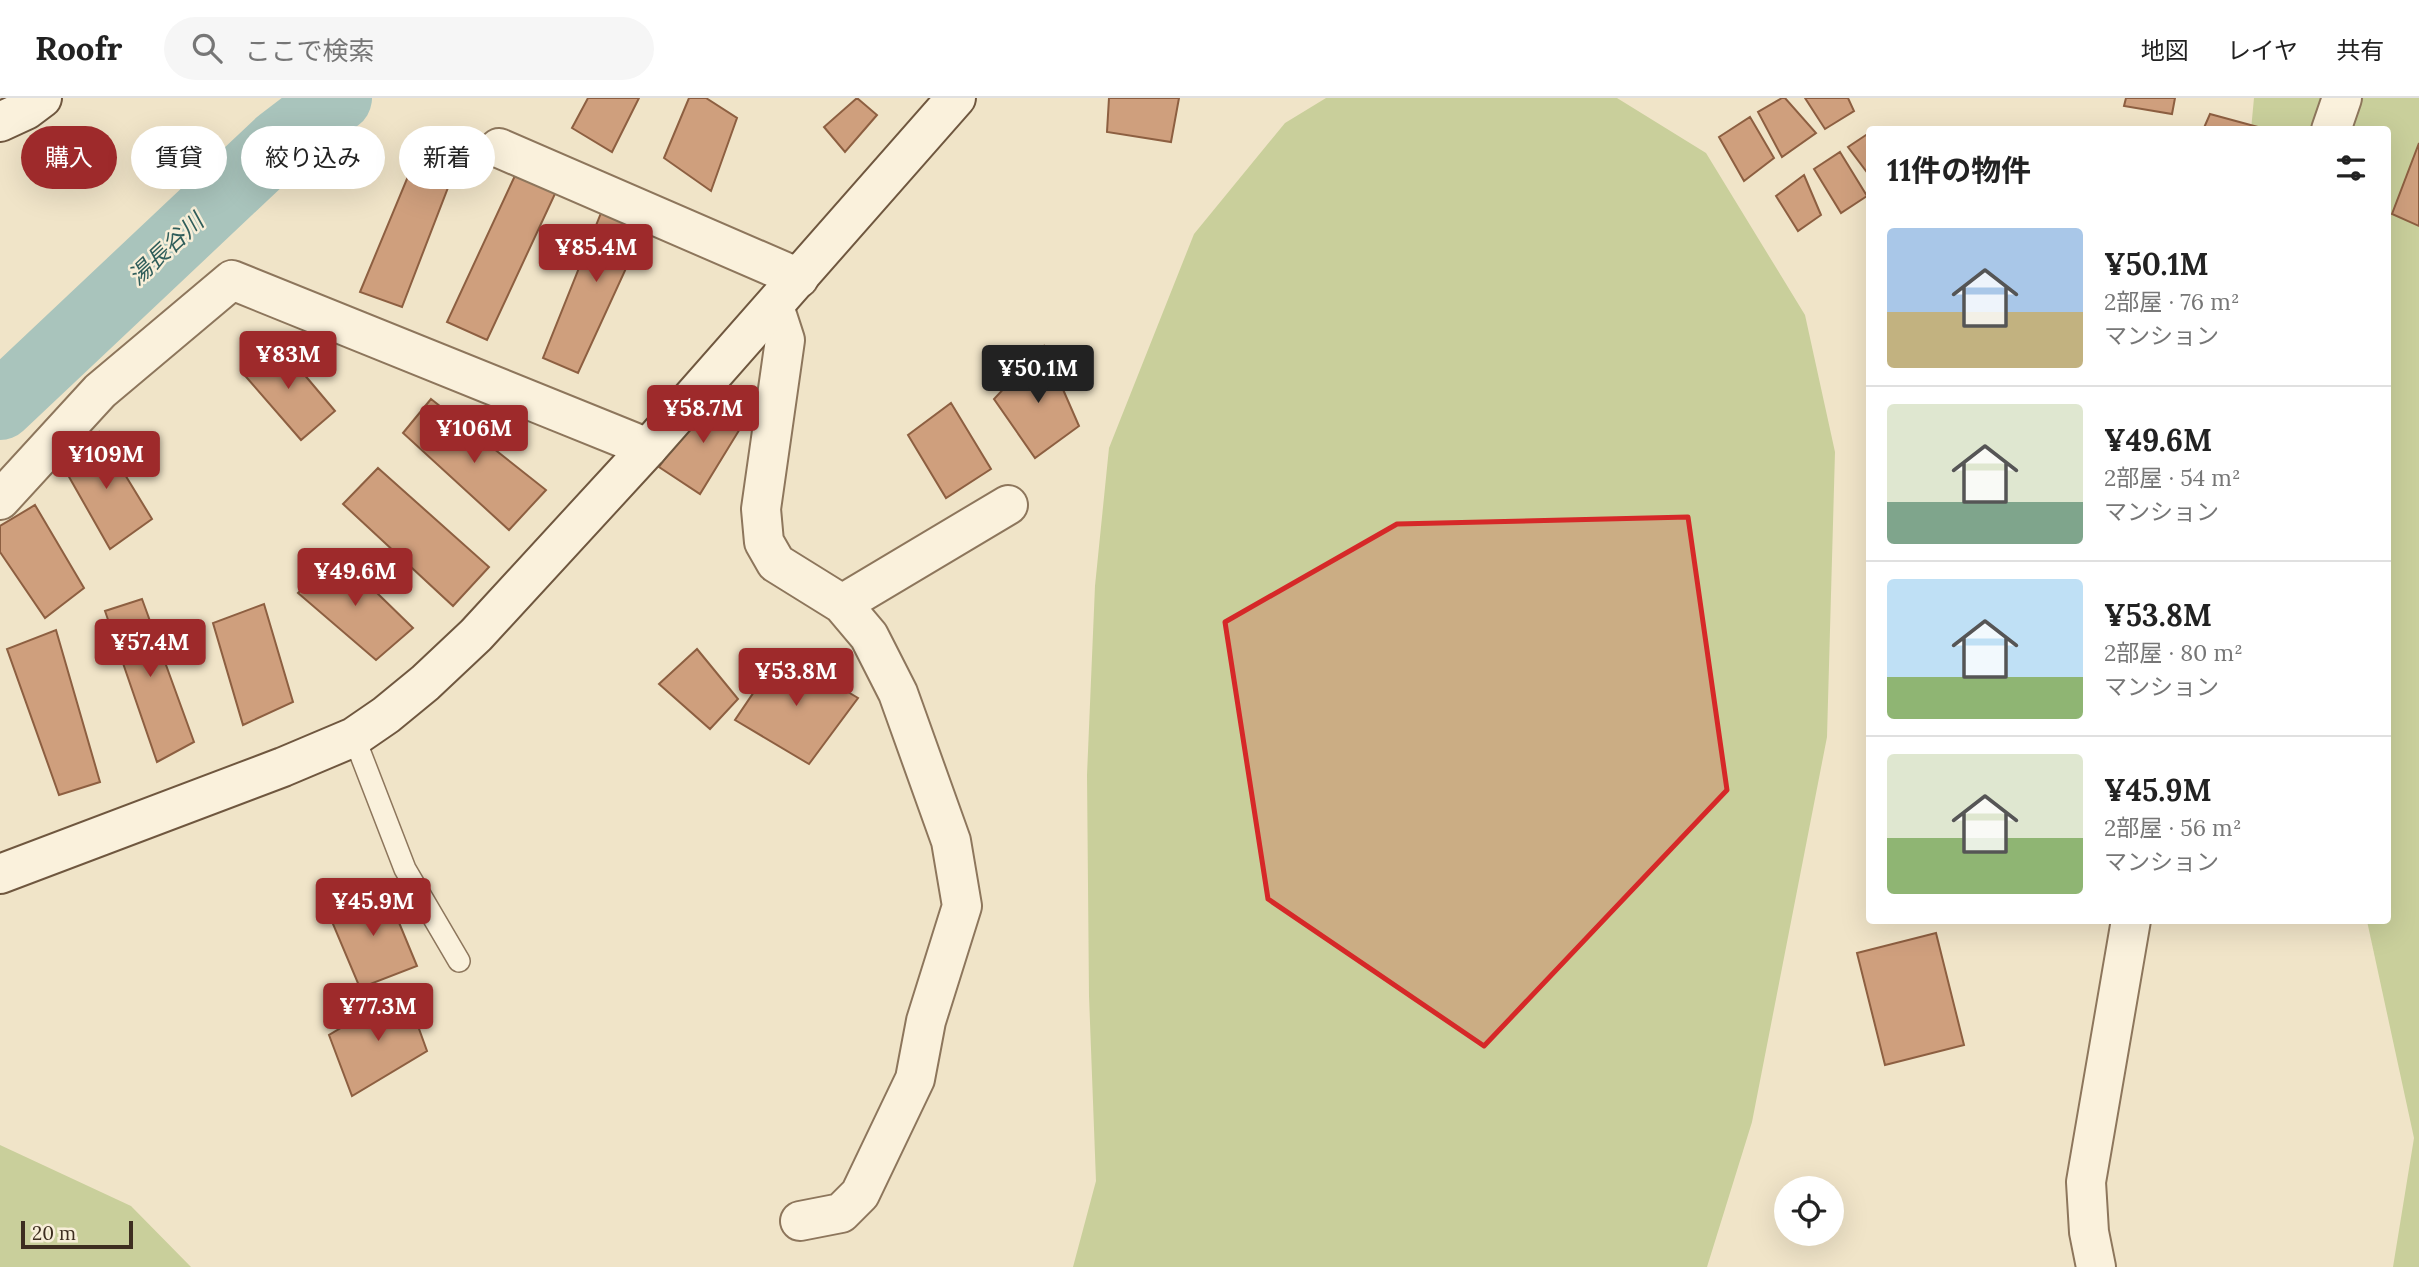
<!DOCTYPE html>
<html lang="ja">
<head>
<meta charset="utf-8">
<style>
  :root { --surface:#fff; --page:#f6f6f6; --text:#222; --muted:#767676; --line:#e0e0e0; --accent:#9e2a2b }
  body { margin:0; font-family:Lora,"Noto Sans JP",serif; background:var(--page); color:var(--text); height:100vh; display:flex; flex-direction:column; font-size:26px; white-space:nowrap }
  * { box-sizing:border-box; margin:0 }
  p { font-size:23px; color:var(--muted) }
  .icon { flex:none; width:38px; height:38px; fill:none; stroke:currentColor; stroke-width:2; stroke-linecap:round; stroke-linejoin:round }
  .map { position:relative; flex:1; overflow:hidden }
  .drawer { position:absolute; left:1866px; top:28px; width:525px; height:798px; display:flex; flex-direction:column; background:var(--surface); border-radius:7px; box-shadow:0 7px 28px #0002 }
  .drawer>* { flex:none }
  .banner { position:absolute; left:21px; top:28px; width:665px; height:63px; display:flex; gap:14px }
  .controls { position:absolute; left:1774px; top:1078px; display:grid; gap:14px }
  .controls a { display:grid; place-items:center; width:70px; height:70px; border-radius:50%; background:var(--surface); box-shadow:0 7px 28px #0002; font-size:35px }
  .scale { position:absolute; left:21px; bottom:18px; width:112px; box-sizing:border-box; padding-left:7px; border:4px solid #3d2e20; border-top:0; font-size:19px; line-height:24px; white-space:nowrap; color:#3d2e20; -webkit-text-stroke:5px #f7eed8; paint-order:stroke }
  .price { position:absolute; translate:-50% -60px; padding:0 16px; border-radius:7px; background:var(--accent); color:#fff; font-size:23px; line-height:46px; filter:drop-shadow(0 2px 4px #0008) }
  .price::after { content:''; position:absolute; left:50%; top:42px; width:21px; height:16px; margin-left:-10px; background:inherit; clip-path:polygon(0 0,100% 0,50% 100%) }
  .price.current { background:#222; color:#fff }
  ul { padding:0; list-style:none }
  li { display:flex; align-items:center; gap:21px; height:175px; padding:0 21px }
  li+li { border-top:2px solid var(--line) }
  li span { display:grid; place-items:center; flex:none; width:196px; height:140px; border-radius:7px; color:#555 }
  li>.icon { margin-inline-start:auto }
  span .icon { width:84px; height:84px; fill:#fffc; stroke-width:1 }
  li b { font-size:30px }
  h2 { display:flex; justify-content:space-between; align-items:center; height:84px; padding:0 21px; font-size:30px }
  .tag { padding:0 24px; border-radius:32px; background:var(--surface); box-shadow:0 7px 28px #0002; font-size:24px; line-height:63px }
  .tag.current { background:var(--accent); color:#fff }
  header { display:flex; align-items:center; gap:42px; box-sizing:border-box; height:98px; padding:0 35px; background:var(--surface); border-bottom:2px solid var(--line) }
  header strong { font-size:33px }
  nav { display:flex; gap:38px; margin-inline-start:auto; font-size:24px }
  .search { width:490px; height:63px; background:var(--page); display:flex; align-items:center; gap:18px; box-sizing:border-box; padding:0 24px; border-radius:38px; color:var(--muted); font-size:26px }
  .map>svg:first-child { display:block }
  .green { fill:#c9cf9b }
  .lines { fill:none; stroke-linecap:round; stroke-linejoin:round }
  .river { stroke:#a9c4bc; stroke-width:68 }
  .building { fill:#cf9f7d; stroke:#8d5f41; stroke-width:2 }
  .lane-casing { stroke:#8d765c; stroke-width:24 }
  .street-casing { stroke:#8d765c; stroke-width:42 }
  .secondary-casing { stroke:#6f573f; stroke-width:42 }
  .lane { stroke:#faf1dc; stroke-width:21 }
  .street { stroke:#faf1dc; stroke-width:38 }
  .secondary { stroke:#faf1dc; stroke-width:38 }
  .marked { fill:#d62828; fill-opacity:0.2; stroke:#d62828; stroke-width:5; stroke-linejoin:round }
  .labels { text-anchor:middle; stroke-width:5; stroke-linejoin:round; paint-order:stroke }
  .water-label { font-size:23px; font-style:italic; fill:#2f5d5a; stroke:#f7eed8 }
</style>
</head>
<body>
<header>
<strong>Roofr</strong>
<div class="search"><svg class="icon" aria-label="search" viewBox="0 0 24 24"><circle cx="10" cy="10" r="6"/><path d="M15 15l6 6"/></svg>ここで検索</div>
<nav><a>地図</a><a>レイヤ</a><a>共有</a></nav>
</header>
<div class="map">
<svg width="2419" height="1169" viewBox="0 0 2419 1169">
  <rect width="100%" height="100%" fill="#f0e4c8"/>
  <path class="green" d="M1326,0h291l89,55 99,162 30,137 -8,285 -75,385 -45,145h-634l23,-86 -7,-185 -2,-221 8,-189 14,-138 85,-214 91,-111z
    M2254,0h165v1169h-26l21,-129 -47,-217 20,-1v-790h-136z
    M0,1047l131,61 60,61h-191z"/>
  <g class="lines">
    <path class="river" d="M0,308l280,-264 58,-44"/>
  </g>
  <path class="building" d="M588,0h51l-27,54 -40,-24z
    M689,0h17l31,20 -26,73 -47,-33z
    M857,0l20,17 -32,37 -21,-25z
    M1109,0h70l-8,44 -64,-10z
    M1782,0h3l31,35 -34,24 -24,-45z
    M1805,0h43l6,13 -29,18z
    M2126,0h49l-3,16 -48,-8z
    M2210,16l59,16h-66z
    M1750,19l24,41 -30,23 -25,-44z
    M426,35l38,13 -62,161 -42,-15z
    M1869,35v42l-21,-28z
    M2419,45v83l-27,-12z
    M1840,54l27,44 -26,17 -27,-44z
    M519,69l41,16 -73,157 -40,-18z
    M1804,77l17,40 -23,16 -22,-35z
    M607,100l43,18 -72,157 -35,-15z
    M276,243l59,70 -34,29 -60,-69z
    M1044,248l35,80 -44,32 -41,-59z
    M707,300l39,21 -46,75 -41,-27z
    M431,301l115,91 -37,40 -106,-97z
    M951,305l40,66 -45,29 -38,-63z
    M99,334l53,87 -42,30 -50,-88z
    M378,370l111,99 -36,39 -110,-102z
    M35,407l49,83 -39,30 -45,-66v-26z
    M337,456l76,74 -37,32 -78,-67z
    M142,501l52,143 -37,20 -52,-151z
    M264,506l29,98 -50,23 -30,-102z
    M56,532l44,152 -41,13 -52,-146z
    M697,551l41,50 -28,30 -51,-45z
    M781,554l77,46 -49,66 -74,-44z
    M383,786l34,82 -57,22 -30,-71z
    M1936,835l28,112 -79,20 -28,-112z
    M405,892l22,61 -75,45 -23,-61z"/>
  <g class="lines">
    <g class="lane-casing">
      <path id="lane" d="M354,639l51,132 54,92"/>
    </g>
    <g class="street-casing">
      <path id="street" d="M2331,32l11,-32
        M499,50l300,130
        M774,208l11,34 -24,169 3,33 12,21 66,41 27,32 29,57 53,148 11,65 -36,115 -11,58 -55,115 -19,19 -41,8
        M0,402l100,-109 132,-111 416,168
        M842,506l166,-99
        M2096,1169l-7,-35 -3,-50 45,-262"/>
    </g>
    <g class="secondary-casing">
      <path id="secondary" d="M0,24l26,-12 16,-12
        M0,776l283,-107 71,-30 32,-22 39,-32 51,-48 172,-187 308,-350"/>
    </g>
    <use href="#lane" class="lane"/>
    <use href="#street" class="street"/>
    <use href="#secondary" class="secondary"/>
  </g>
  <path class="marked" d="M1688,419l39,273 -243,256 -216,-147 -43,-277 172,-98z"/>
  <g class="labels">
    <g class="water-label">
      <text transform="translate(166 151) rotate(-43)" y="8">湯長谷川</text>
    </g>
  </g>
</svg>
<div class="controls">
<a><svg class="icon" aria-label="locate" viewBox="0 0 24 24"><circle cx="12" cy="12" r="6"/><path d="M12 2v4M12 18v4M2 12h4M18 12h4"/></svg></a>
</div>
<div class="scale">20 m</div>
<b class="price" style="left:596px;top:186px">¥85.4M</b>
<b class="price" style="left:288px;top:293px">¥83M</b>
<b class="price current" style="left:1038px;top:307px">¥50.1M</b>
<b class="price" style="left:703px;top:347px">¥58.7M</b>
<b class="price" style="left:474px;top:367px">¥106M</b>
<b class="price" style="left:106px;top:393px">¥109M</b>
<b class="price" style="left:355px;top:510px">¥49.6M</b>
<b class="price" style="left:150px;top:581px">¥57.4M</b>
<b class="price" style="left:796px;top:610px">¥53.8M</b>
<b class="price" style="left:373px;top:840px">¥45.9M</b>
<b class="price" style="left:378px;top:945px">¥77.3M</b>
<div class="banner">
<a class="tag current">購入</a>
<a class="tag">賃貸</a>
<a class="tag">絞り込み</a>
<a class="tag">新着</a>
</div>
<section class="drawer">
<h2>11件の物件<svg class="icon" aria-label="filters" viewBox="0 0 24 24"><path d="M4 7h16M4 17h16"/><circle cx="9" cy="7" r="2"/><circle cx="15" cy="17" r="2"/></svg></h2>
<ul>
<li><span style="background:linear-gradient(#a9c7e8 60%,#c2b280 0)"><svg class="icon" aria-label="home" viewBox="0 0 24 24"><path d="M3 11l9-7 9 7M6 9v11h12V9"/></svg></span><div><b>¥50.1M</b><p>2部屋 · 76 m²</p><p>マンション</p></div></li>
<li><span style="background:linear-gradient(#dfe7d0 70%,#7fa58c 0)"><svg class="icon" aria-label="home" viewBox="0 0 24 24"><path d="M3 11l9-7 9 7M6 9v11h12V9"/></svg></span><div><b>¥49.6M</b><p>2部屋 · 54 m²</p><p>マンション</p></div></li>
<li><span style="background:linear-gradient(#bfe0f5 70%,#8fb573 0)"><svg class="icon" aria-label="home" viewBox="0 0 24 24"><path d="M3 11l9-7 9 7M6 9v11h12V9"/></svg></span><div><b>¥53.8M</b><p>2部屋 · 80 m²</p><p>マンション</p></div></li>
<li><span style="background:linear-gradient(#dfe7d0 60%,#8fb573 0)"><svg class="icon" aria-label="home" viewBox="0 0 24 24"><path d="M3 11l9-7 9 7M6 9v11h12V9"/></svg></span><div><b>¥45.9M</b><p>2部屋 · 56 m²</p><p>マンション</p></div></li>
</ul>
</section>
</div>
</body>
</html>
